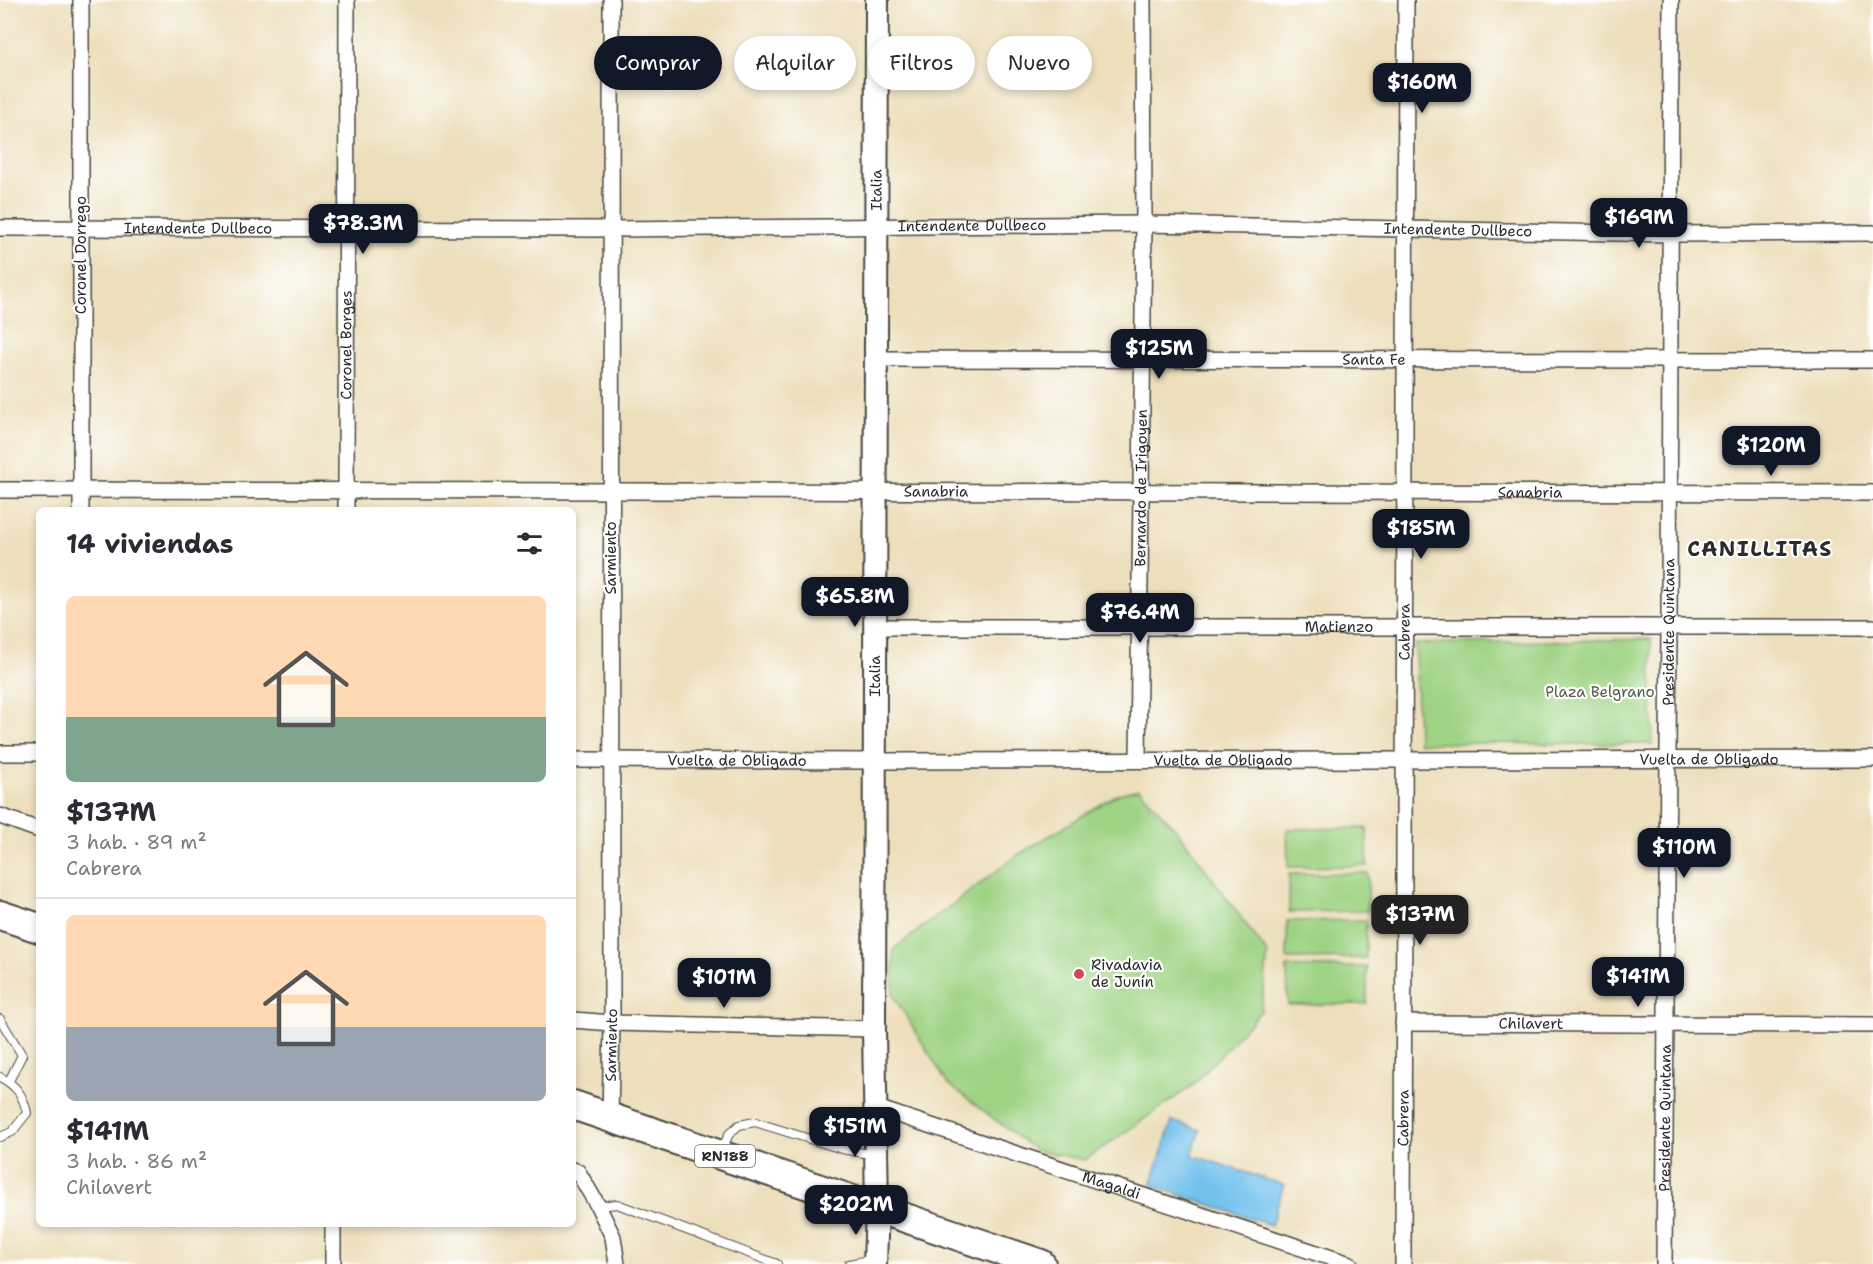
<!DOCTYPE html>
<html lang="es">
<head>
<meta charset="utf-8">
<style>
  :root { --surface:#fff; --page:#f2f2f3; --text:#2b2b33; --muted:#7c7c81; --line:#e1e1e2; --accent:#111827 }
  body { margin:0; font-family:"Shantell Sans",sans-serif; background:var(--page); color:var(--text); height:100vh; display:flex; flex-direction:column; font-size:22px; white-space:nowrap }
  * { box-sizing:border-box; margin:0 }
  p { font-size:20px; color:var(--muted) }
  .icon { flex:none; width:33px; height:33px; fill:none; stroke:currentColor; stroke-width:2; stroke-linecap:round; stroke-linejoin:round }
  .map { position:relative; flex:1; overflow:hidden }
  .drawer { position:absolute; left:36px; top:507px; width:540px; height:720px; display:flex; flex-direction:column; background:var(--surface); border-radius:9px; box-shadow:0 3px 9px #0003 }
  .drawer>* { flex:none }
  .top-card { position:absolute; left:594px; top:36px; width:570px; height:54px; display:flex; gap:12px }
  .price { position:absolute; translate:-50% -51px; padding:0 14px; border-radius:12px; background:var(--accent); color:#fff; font-size:20px; line-height:39px; filter:drop-shadow(0 2px 3px #0008) }
  .price::after { content:''; position:absolute; left:50%; top:36px; width:18px; height:14px; margin-left:-9px; background:inherit; clip-path:polygon(0 0,100% 0,50% 100%) }
  .price.active { background:#222; color:#fff }
  ul { padding:0; list-style:none }
  li { display:grid; align-content:center; gap:12px; height:318px; padding:0 30px }
  li+li { border-top:2px solid var(--line) }
  li span { display:grid; place-items:center; height:186px; border-radius:9px; color:#555 }
  li>.icon { margin-inline-start:auto }
  span .icon { width:108px; height:108px; fill:#fffc; stroke-width:1 }
  li b { font-size:26px }
  h2 { display:flex; justify-content:space-between; align-items:center; height:72px; padding:0 30px; font-size:26px }
  .pill { padding:0 21px; border-radius:27px; background:var(--surface); box-shadow:0 3px 9px #0003; font-size:21px; line-height:54px }
  .pill.active { background:var(--accent); color:#fff }
  .map>svg:first-child { display:block }
  .green { fill:#9ed383; stroke:#647f57; stroke-width:1.5 }
  .water { fill:#72c1ed; stroke:#4e768c; stroke-width:1.5 }
  .lines { fill:none; stroke-linecap:round; stroke-linejoin:round }
  .lane-casing { stroke:#484641; stroke-width:10 }
  .street-casing { stroke:#484641; stroke-width:18 }
  .secondary-casing { stroke:#484641; stroke-width:26 }
  .highway-casing { stroke:#484641; stroke-width:32 }
  .lane { stroke:#fff; stroke-width:8 }
  .street { stroke:#fff; stroke-width:15 }
  .secondary { stroke:#fff; stroke-width:22 }
  .highway { stroke:#fff; stroke-width:28 }
  .poi-dot { fill:#d1495b; stroke:#fff; stroke-width:2 }
  .labels { text-anchor:middle; stroke-width:4.5; stroke-linejoin:round; paint-order:stroke }
  .shield { fill:#fff; stroke:#6b6b6b; stroke-width:1.5 }
  .shield-label { font-size:14px; font-weight:bold; fill:#2b2b2b }
  .street-label { font-size:15px; fill:#2b2b2b; stroke:#fff }
  .park-label { font-size:15px; fill:#4e5d45; stroke:#fff }
  .poi-label { font-size:15px; fill:#2b2b2b; stroke:#fff; text-anchor:start }
  .district-label { font-size:21px; font-weight:bold; letter-spacing:1.5px; fill:#2b2b2b; stroke:#fff }
</style>
</head>
<body>
<div class="map">
<svg width="1873" height="1264" viewBox="0 0 1873 1264">
  <rect width="100%" height="100%" fill="#fff"/>
  <filter id="ink" filterUnits="userSpaceOnUse"><feTurbulence type="fractalNoise" baseFrequency=".0167" numOctaves="2"/><feDisplacementMap in="SourceGraphic" scale="12" xChannelSelector="R" yChannelSelector="G"/><feConvolveMatrix kernelMatrix="1 2 1 2 8 2 1 2 1" color-interpolation-filters="sRGB"/></filter>
  <filter id="wash" filterUnits="userSpaceOnUse"><feTurbulence type="fractalNoise" baseFrequency=".008" numOctaves="4" result="noise"/><feDisplacementMap in="SourceGraphic" scale="24" xChannelSelector="R" yChannelSelector="G"/><feGaussianBlur stdDeviation="1.35" result="paint"/><feColorMatrix in="noise" values="0 0 0 0 0 0 0 0 0 0 0 0 0 0 0 0 0 1.4 0 .05"/><feComposite in="paint" operator="in"/></filter>
  <g filter="url(#wash)">
    <rect width="100%" height="100%" fill="#eddfbc"/>
    <path class="green" d="M1651,639l2,105 -235,-1 -3,-99z
      M1139,789l38,41 91,124 -7,57 -69,75 -107,74 -50,-10 -88,-67 -54,-88 1,-46 125,-95 99,-60z
      M1367,828v38l-79,1 -1,-38z
      M1368,873v38l-79,1v-38z
      M1366,920v38l-79,1v-38z
      M1287,967h80v37l-79,1z"/>
    <path class="water" d="M1172,1121l28,9 -8,25 92,30 -13,40 -120,-40z"/>
  </g>
  <g filter="url(#ink)">
    <g class="lines">
      <g class="lane-casing">
        <path id="lane" d="M0,1019l22,36 -13,26
          M0,1077c17,9 23,18 27,36l-15,19 -12,5
          M722,1150l7,-16 10,-9 16,-3 87,27 32,6
          M598,1206l19,-2 160,60
          M849,1264l25,-5"/>
      </g>
      <g class="street-casing">
        <g id="street">
          <path id="s1" d="M0,228l610,1 534,-5 527,10 202,-1"/>
          <path id="s2" d="M876,359l997,1"/>
          <path id="s3" d="M0,490l1873,3"/>
          <path d="M81,510v-510"/>
          <path id="s4" d="M346,510l1,-510"/>
          <path id="s5" d="M875,627h998"/>
          <path d="M0,753h39"/>
          <path id="s6" d="M573,760l302,1 998,-2"/>
          <path id="s7" d="M1138,760l6,-536 -1,-224"/>
          <path d="M0,816l39,14"/>
          <path d="M573,1020l39,3 262,6"/>
          <path id="s8" d="M1403,1023l470,2"/>
          <path id="s9" d="M874,1107l476,157"/>
          <path id="s10" d="M610,1117l2,-94 -1,-1023"/>
          <path d="M573,1170l5,2 20,34 15,31 4,27"/>
          <path d="M333,1224v40"/>
          <path id="s11" d="M1403,1264l3,-1264"/>
          <path id="s12" d="M1664,1264l5,-637 2,-627"/>
        </g>
      </g>
      <g class="secondary-casing">
        <g id="secondary">
          <path id="s13" d="M875,1264l2,-56 -3,-179 3,-1029"/>
        </g>
      </g>
      <g class="highway-casing">
        <path id="highway" d="M0,915l39,13
          M573,1105l468,159"/>
      </g>
      <use href="#lane" class="lane"/>
      <use href="#street" class="street"/>
      <use href="#secondary" class="secondary"/>
      <use href="#highway" class="highway"/>
    </g>
  </g>
  <circle class="poi-dot" cx="1079" cy="974" r="6"/>
  <g class="labels">
    <rect class="shield" x="695" y="1145" width="60" height="22" rx="4.5"/>
    <g class="shield-label">
      <text x="725" y="1161">RN188</text>
    </g>
    <g class="street-label">
      <text dy="5" stroke="none"><textPath href="#s13" startOffset="1074">Italia</textPath></text>
      <text dy="5" stroke="none"><textPath href="#s1" startOffset="972">Intendente Dullbeco</textPath></text>
      <text dy="5" stroke="none"><textPath href="#s1" startOffset="198">Intendente Dullbeco</textPath></text>
      <text dy="5" stroke="none"><textPath href="#s1" startOffset="1458">Intendente Dullbeco</textPath></text>
      <text transform="translate(81 255) rotate(-90)" y="5">Coronel Dorrego</text>
      <text dy="5" stroke="none"><textPath href="#s4" startOffset="165">Coronel Borges</textPath></text>
      <text dy="5" stroke="none"><textPath href="#s2" startOffset="498">Santa Fe</textPath></text>
      <text dy="5" stroke="none"><textPath href="#s7" startOffset="272">Bernardo de Irigoyen</textPath></text>
      <text dy="5" stroke="none"><textPath href="#s3" startOffset="936">Sanabria</textPath></text>
      <text dy="5" stroke="none"><textPath href="#s3" startOffset="1530">Sanabria</textPath></text>
      <text transform="translate(611 558) rotate(-90)" y="5">Sarmiento</text>
      <text dy="5" stroke="none"><textPath href="#s5" startOffset="464">Matienzo</textPath></text>
      <text dy="5" stroke="none"><textPath href="#s11" startOffset="632">Cabrera</textPath></text>
      <text dy="5" stroke="none"><textPath href="#s12" startOffset="632">Presidente Quintana</textPath></text>
      <text dy="5" stroke="none"><textPath href="#s13" startOffset="588">Italia</textPath></text>
      <text dy="5" stroke="none"><textPath href="#s6" startOffset="1136">Vuelta de Obligado</textPath></text>
      <text dy="5" stroke="none"><textPath href="#s6" startOffset="164">Vuelta de Obligado</textPath></text>
      <text dy="5" stroke="none"><textPath href="#s6" startOffset="650">Vuelta de Obligado</textPath></text>
      <text dy="5" stroke="none"><textPath href="#s8" startOffset="128">Chilavert</textPath></text>
      <text dy="5" stroke="none"><textPath href="#s10" startOffset="72">Sarmiento</textPath></text>
      <text dy="5" stroke="none"><textPath href="#s11" startOffset="146">Cabrera</textPath></text>
      <text dy="5" stroke="none"><textPath href="#s12" startOffset="146">Presidente Quintana</textPath></text>
      <text dy="5" stroke="none"><textPath href="#s9" startOffset="250">Magaldi</textPath></text>
    </g>
    <g class="park-label">
      <text x="1600" y="697">Plaza Belgrano</text>
    </g>
    <g class="poi-label">
      <text x="1091" y="970">Rivadavia<tspan x="1091" dy="17">de Junín</tspan></text>
    </g>
    <g class="district-label">
      <text x="1760" y="556">CANILLITAS</text>
    </g>
  </g>
</svg>
<b class="price" style="left:1422px;top:114px">$160M</b>
<b class="price" style="left:1639px;top:249px">$169M</b>
<b class="price" style="left:363px;top:255px">$78.3M</b>
<b class="price" style="left:1159px;top:380px">$125M</b>
<b class="price" style="left:1771px;top:477px">$120M</b>
<b class="price" style="left:1421px;top:560px">$185M</b>
<b class="price" style="left:855px;top:628px">$65.8M</b>
<b class="price" style="left:1140px;top:644px">$76.4M</b>
<b class="price" style="left:1684px;top:879px">$110M</b>
<b class="price active" style="left:1420px;top:946px">$137M</b>
<b class="price" style="left:1638px;top:1008px">$141M</b>
<b class="price" style="left:724px;top:1009px">$101M</b>
<b class="price" style="left:855px;top:1158px">$151M</b>
<b class="price" style="left:856px;top:1236px">$202M</b>
<div class="top-card">
<a class="pill active">Comprar</a>
<a class="pill">Alquilar</a>
<a class="pill">Filtros</a>
<a class="pill">Nuevo</a>
</div>
<section class="drawer">
<h2>14 viviendas<svg class="icon" aria-label="filters" viewBox="0 0 24 24"><path d="M4 7h16M4 17h16"/><circle cx="9" cy="7" r="2"/><circle cx="15" cy="17" r="2"/></svg></h2>
<ul>
<li><span style="background:linear-gradient(#ffd9b3 65%,#7fa58c 0)"><svg class="icon" aria-label="home" viewBox="0 0 24 24"><path d="M3 11l9-7 9 7M6 9v11h12V9"/></svg></span><div><b>$137M</b><p>3 hab. · 89 m²</p><p>Cabrera</p></div></li>
<li><span style="background:linear-gradient(#ffd9b3 60%,#9aa5b1 0)"><svg class="icon" aria-label="home" viewBox="0 0 24 24"><path d="M3 11l9-7 9 7M6 9v11h12V9"/></svg></span><div><b>$141M</b><p>3 hab. · 86 m²</p><p>Chilavert</p></div></li>
</ul>
</section>
</div>
</body>
</html>
